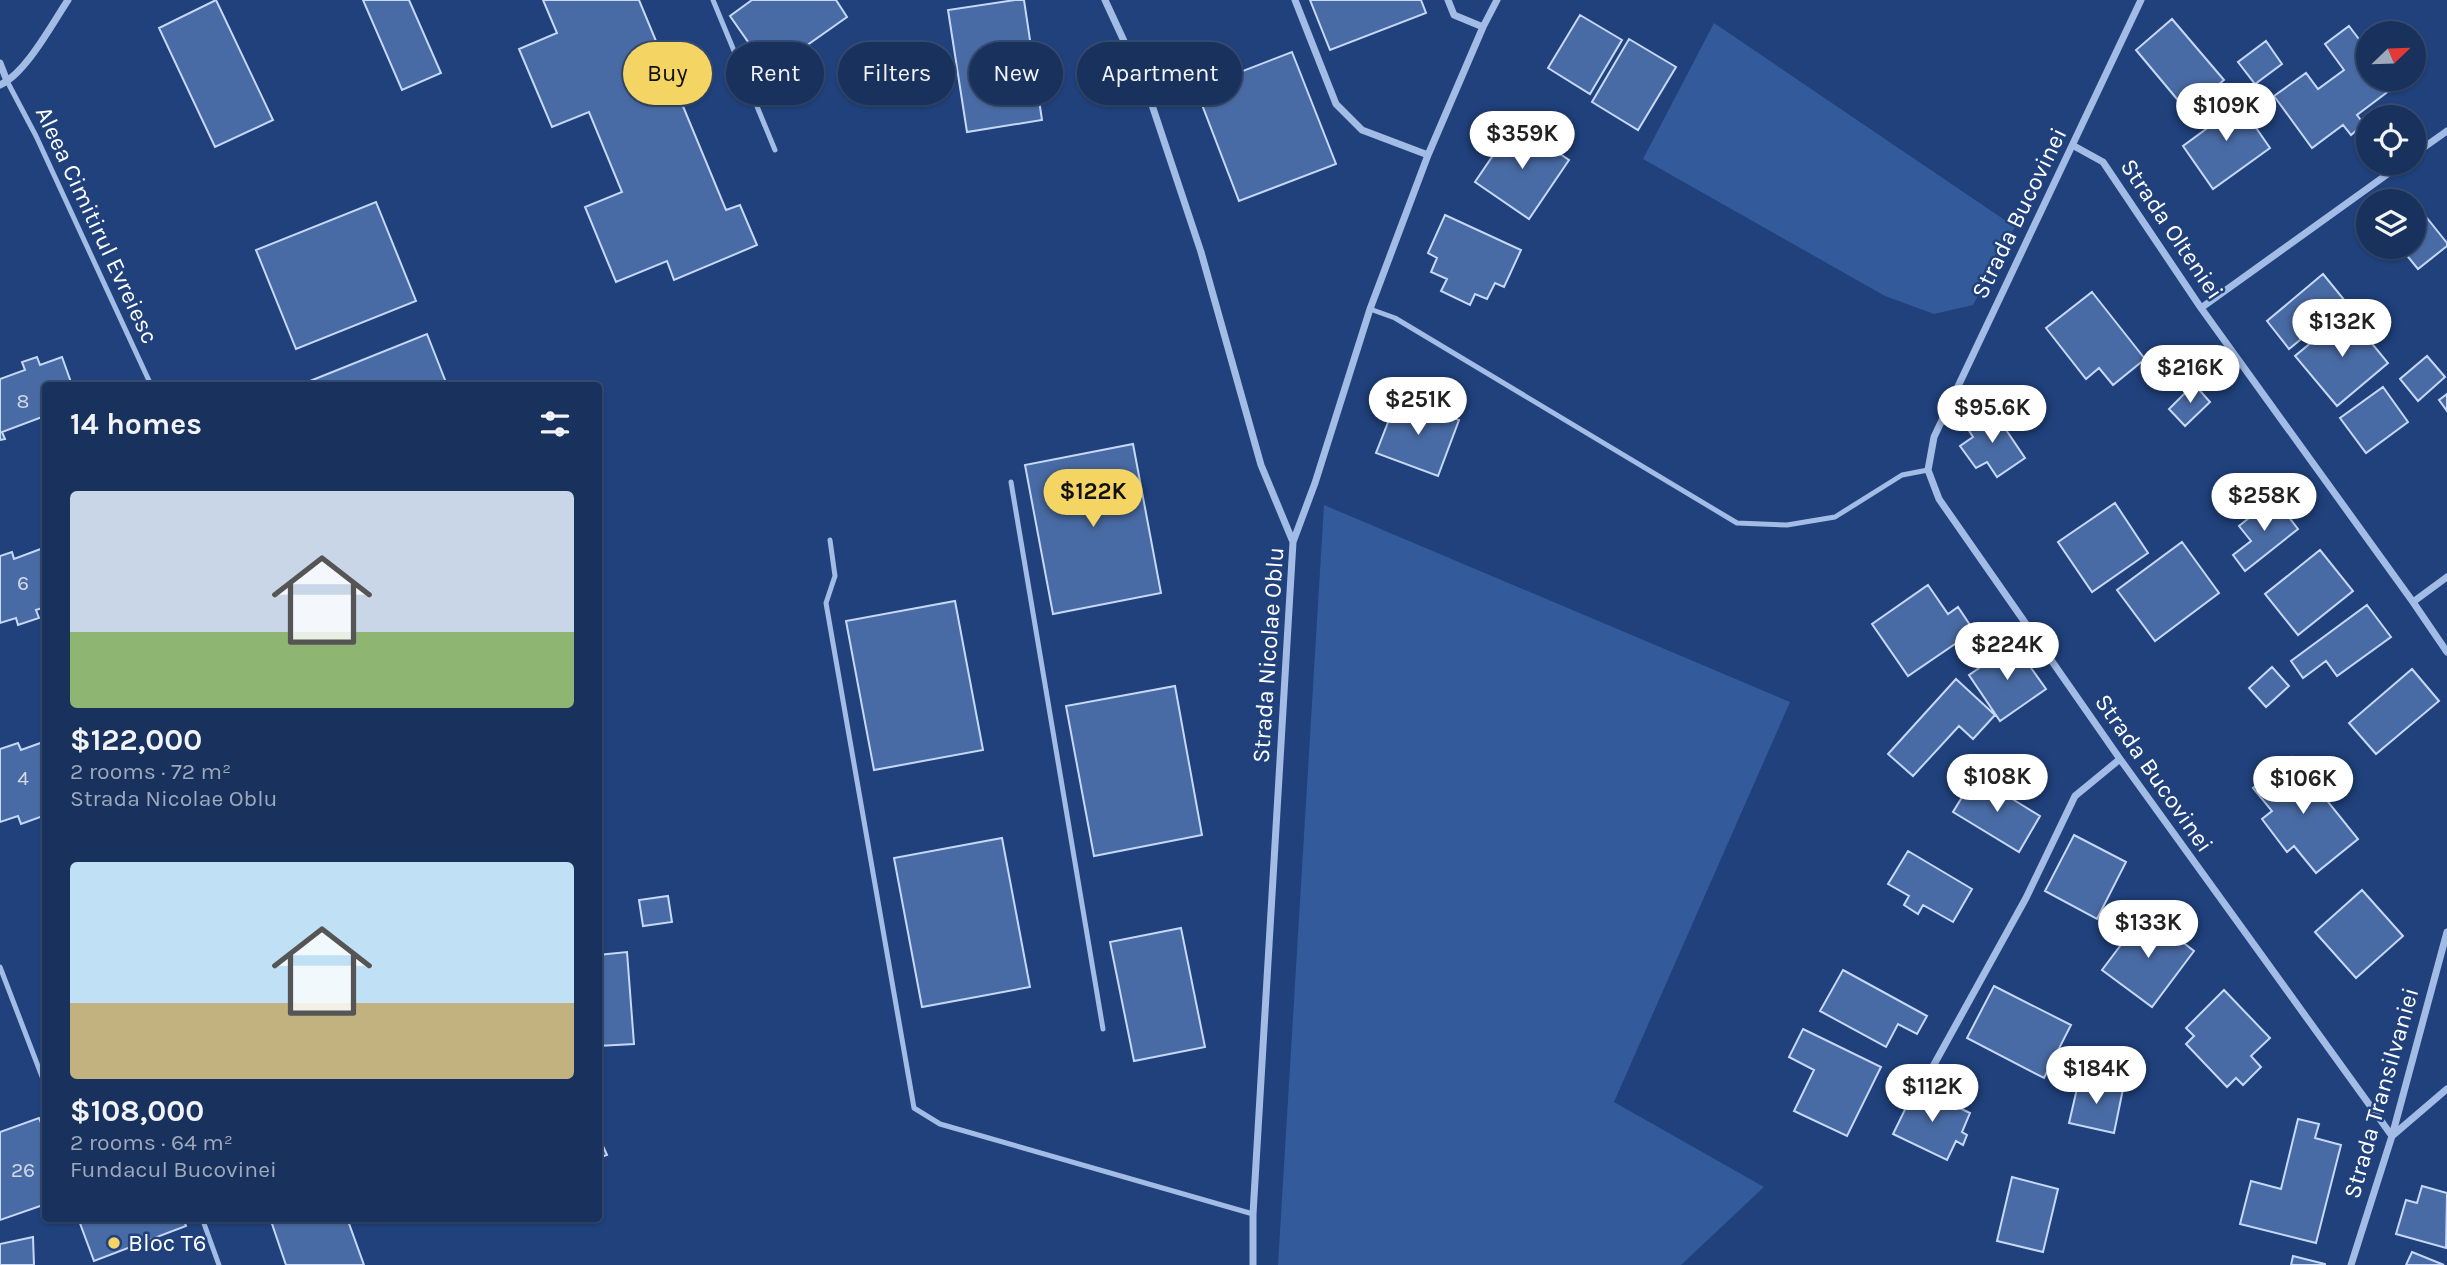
<!DOCTYPE html>
<html lang="en">
<head>
<meta charset="utf-8">
<style>
  :root { --surface:#18315d; --page:#213963; --text:#f1f3f6; --muted:#9fa9bc; --line:#364c72; --accent:#f4d463 }
  body { margin:0; font-family:Karla,sans-serif; background:var(--page); color:var(--text); height:100vh; display:flex; flex-direction:column; font-size:26px; white-space:nowrap }
  * { box-sizing:border-box; margin:0 }
  p { font-size:23px; color:var(--muted) }
  .icon { flex:none; width:38px; height:38px; fill:none; stroke:currentColor; stroke-width:2; stroke-linecap:round; stroke-linejoin:round }
  .map { position:relative; flex:1; overflow:hidden }
  .sheet { position:absolute; left:42px; top:382px; width:560px; height:840px; display:flex; flex-direction:column; background:var(--surface); border-radius:7px; box-shadow:0 2px 5px #0004,0 0 0 2px var(--line) }
  .sheet>* { flex:none }
  .top-card { position:absolute; left:623px; top:42px; width:665px; height:63px; display:flex; gap:14px }
  .needle { width:46px; rotate:67deg }
  .buttons { position:absolute; left:2356px; top:21px; display:grid; gap:14px }
  .buttons a { display:grid; place-items:center; width:70px; height:70px; border-radius:50%; background:var(--surface); box-shadow:0 2px 5px #0004,0 0 0 2px var(--line); font-size:35px }
  .price { position:absolute; translate:-50% -60px; padding:0 16px; border-radius:24px; background:#fff; color:#222; font-size:23px; line-height:46px; filter:drop-shadow(0 2px 4px #0008) }
  .price::after { content:''; position:absolute; left:50%; top:42px; width:21px; height:16px; margin-left:-10px; background:inherit; clip-path:polygon(0 0,100% 0,50% 100%) }
  .price.on { background:var(--accent); color:#111 }
  ul { padding:0; list-style:none }
  li { display:grid; align-content:center; gap:14px; height:371px; padding:0 28px }
  li span { display:grid; place-items:center; height:217px; border-radius:7px; color:#555 }
  li>.icon { margin-inline-start:auto }
  span .icon { width:126px; height:126px; fill:#fffc; stroke-width:1 }
  li b { font-size:30px }
  h2 { display:flex; justify-content:space-between; align-items:center; height:84px; padding:0 28px; font-size:30px }
  .chip { padding:0 24px; border-radius:32px; background:var(--surface); box-shadow:0 2px 5px #0004,0 0 0 2px var(--line); font-size:24px; line-height:63px }
  .chip.on { background:var(--accent); color:#111 }
  .map>svg:first-child { display:block }
  .green { fill:#335a9a }
  .building { fill:#496ba5; stroke:#c6d8f5; stroke-width:2 }
  .lines { fill:none; stroke-linecap:round; stroke-linejoin:round }
  .lane { stroke:#a2bce6; stroke-width:5 }
  .street { stroke:#a2bce6; stroke-width:7 }
  .poi-dot { fill:#f4d463; stroke:#20417c; stroke-width:2.5 }
  .labels { text-anchor:middle; stroke-width:5; stroke-linejoin:round; paint-order:stroke }
  .number-label { font-size:21px; fill:#d2dae8 }
  .street-label { font-size:24px; fill:#fff; stroke:#20417c }
  .poi-label { font-size:24px; fill:#fff; stroke:#20417c; text-anchor:start }
</style>
</head>
<body>
<div class="map">
<svg width="2447" height="1265" viewBox="0 0 2447 1265">
  <rect width="100%" height="100%" fill="#20417c"/>
  <path class="green" d="M1714,23l301,204 -42,78 -39,9 -49,-18 -242,-137z
    M1324,505l466,197 -176,400 150,85 -83,78h-403z"/>
  <path class="building" d="M216,0l57,120 -58,27 -56,-119z
    M363,0h46l32,73 -39,17z
    M543,0h96l87,210 14,-5 17,40 -83,35 -7,-19 -51,21 -31,-75 37,-15 -33,-80 -37,15 -33,-78 38,-16z
    M752,0h84l11,17 -78,55 -39,-56z
    M1015,0h9l18,120 -75,12 -19,-122z
    M1310,0h111l5,13 -96,37z
    M1580,15l42,25 -32,54 -42,-26z
    M2172,19l52,61 -37,31 -51,-61z
    M2349,26l19,25v28h20l6,8 -37,28 7,9 -13,11 -8,-10 -31,23 -38,-52 32,-23 12,16 26,-19 -19,-26z
    M1629,39l47,28 -38,63 -46,-28z
    M2266,41l16,23 -27,20 -17,-22z
    M1292,52l44,112 -97,37 -43,-112z
    M2234,96l36,52 -57,41 -30,-43 23,-17 -7,-8z
    M1515,123l54,37 -40,59 -54,-37z
    M376,202l40,99 -120,48 -40,-99z
    M2415,203l32,40v3l-29,23 -18,-22h13v-42z
    M1445,215l76,35 -17,37 -9,-4 -8,16 -12,-5 -5,11 -29,-14 6,-12 -16,-7 6,-14 -9,-5z
    M2323,274l23,28 -57,47 -22,-28z
    M2092,292l53,67 -32,26 -14,-17 -13,11 -40,-51z
    M2347,313l41,50 -51,43 -42,-50z
    M427,334l20,51h-147z
    M2427,356l18,21 -27,24 -18,-22z
    M37,357l3,8 22,-8 10,28h-26v40l-4,-8 -40,15 3,7 -5,1v-61l25,-9 -3,-8z
    M2194,384l16,18 -25,24 -16,-17z
    M2383,387l25,35 -42,31 -26,-35z
    M2447,394v17l-8,-11z
    M1398,397l61,23 -21,56 -62,-23z
    M1992,409l33,49 -28,19 -10,-15 -11,6 -16,-22 13,-9 -7,-11z
    M1133,444l28,149 -108,21 -28,-149z
    M2274,498l24,31 -53,42 -12,-16 18,-14 -12,-15z
    M2115,503l33,50 -56,39 -34,-50z
    M2182,542l37,51 -64,48 -38,-51z
    M46,547v60l-10,3 3,8 -21,7 -2,-7 -16,5v-67l12,-4 2,7z
    M2320,550l33,41 -55,44 -33,-41z
    M1928,585l20,29 10,-7 16,24 -66,45 -36,-52z
    M955,601l28,149 -109,20 -28,-149z
    M2367,605l24,32 -54,39 -11,-15 -23,17 -12,-17z
    M2014,644l32,45 -46,32 -31,-46z
    M2272,667l17,19 -23,21 -17,-19z
    M2412,669l27,32 -63,53 -27,-31z
    M1956,679l39,36 -22,24 -14,-13 -46,50 -25,-22z
    M1175,686l27,149 -108,21 -28,-150z
    M46,741v66h-3l3,8 -25,9 -3,-8 -18,6v-73l18,-6 3,7z
    M2292,757l66,82 -42,34 -22,-27 -7,6 -25,-33 10,-8 -19,-23z
    M1975,776l65,40 -21,36 -66,-40z
    M2074,835l52,27 -29,57 -52,-28z
    M1002,838l28,149 -108,20 -28,-149z
    M1908,851l64,38 -19,33 -30,-17 -5,9 -14,-9 5,-9 -21,-12z
    M2362,890l41,46 -47,42 -41,-46z
    M668,896l4,26 -29,4 -4,-26z
    M2145,913l49,38 -42,56 -50,-37z
    M1181,928l24,119 -71,14 -24,-119z
    M627,952l7,92 -36,2v-91z
    M1843,970l84,46 -10,18 -19,-10 -12,23 -66,-36z
    M1994,986l77,39 -27,53 -77,-40z
    M2224,990l46,48 -19,18 10,11 -18,18 -7,-7 -9,9 -41,-43 8,-8 -8,-8z
    M1803,1029l78,38 -34,69 -53,-25 20,-41 -25,-13z
    M2079,1080l44,9 -9,44 -45,-10z
    M1916,1087l54,26 -8,19 5,3 -4,10 -7,-4 -9,19 -54,-26z
    M39,1118l7,18v68l-46,16v-88z
    M2298,1119l21,5 -4,14 26,7 -25,98 -76,-19 11,-43 30,8z
    M598,1135l9,20 -9,3z
    M2012,1177l46,12 -15,63 -46,-11z
    M2422,1186l25,7 -1,55 -50,-14 10,-34 11,3z
    M78,1218h105l3,8 -92,35z
    M270,1218h77l17,47h-78z
    M33,1237l1,28h-34v-21z
    M2412,1252l32,13h-38z
    M2293,1256l32,8v1h-34z"/>
  <g class="lines">
    <path class="lane" d="M713,0l62,150
      M7,81l29,55 115,249
      M1370,309l25,9 342,205 50,2 48,-8 67,-42 26,-5
      M1011,482l92,547
      M830,540l5,36 -9,27 88,505 26,16 313,90
      M0,967l46,120
      M202,1218l17,47"/>
    <path class="street" d="M1105,0l43,93 53,159 60,213 32,77
      M1295,0l41,104 26,26 66,25
      M1448,0l6,15 29,12
      M2141,0l-207,437 -6,33 11,29 181,260 272,377 55,-47
      M0,63l7,18
      M0,85c26,-12 52,-61 68,-85
      M2074,146l29,16 98,146 212,294 34,50
      M2413,155l34,-24
      M2201,308l202,-145
      M2413,602l34,-25
      M1926,1079l100,-181 49,-102 45,-37
      M1253,1265v-51l40,-672 22,-59 55,-174 58,-154 55,-128 14,-27
      M2351,1265l41,-129 55,-204"/>
  </g>
  <circle class="poi-dot" cx="114" cy="1243" r="7"/>
  <g class="labels">
    <g class="number-label">
      <text x="23" y="408">8</text>
      <text x="23" y="590">6</text>
      <text x="23" y="785">4</text>
      <text x="23" y="1177">26</text>
    </g>
    <g class="street-label">
      <text transform="translate(2019 213) rotate(-64)" y="8">Strada Bucovinei</text>
      <text transform="translate(97 225) rotate(65)" y="8">Aleea Cimitirul Evreiesc</text>
      <text transform="translate(2172 229) rotate(56)" y="8">Strada Olteniei</text>
      <text transform="translate(1268 655) rotate(-86)" y="8">Strada Nicolae Oblu</text>
      <text transform="translate(2154 773) rotate(55)" y="8">Strada Bucovinei</text>
      <text transform="translate(2381 1093) rotate(-74)" y="8">Strada Transilvaniei</text>
    </g>
    <g class="poi-label">
      <text x="128" y="1251">Bloc T6</text>
    </g>
  </g>
</svg>
<div class="buttons">
<a><svg class="needle" viewBox="-14 -14 28 28"><path d="M0-13l5 13h-10z" fill="#e53935"/><path d="M0 13l5-13h-10z" fill="#9fa9bc"/></svg></a>
<a><svg class="icon" aria-label="locate" viewBox="0 0 24 24"><circle cx="12" cy="12" r="6"/><path d="M12 2v4M12 18v4M2 12h4M18 12h4"/></svg></a>
<a><svg class="icon" aria-label="layers" viewBox="0 0 24 24"><path d="M12 4l9 5-9 5-9-5zM3 14l9 5 9-5"/></svg></a>
</div>
<b class="price" style="left:2226px;top:143px">$109K</b>
<b class="price" style="left:1522px;top:171px">$359K</b>
<b class="price" style="left:2342px;top:359px">$132K</b>
<b class="price" style="left:2190px;top:405px">$216K</b>
<b class="price" style="left:1418px;top:437px">$251K</b>
<b class="price" style="left:1992px;top:445px">$95.6K</b>
<b class="price on" style="left:1093px;top:529px">$122K</b>
<b class="price" style="left:2264px;top:533px">$258K</b>
<b class="price" style="left:2007px;top:682px">$224K</b>
<b class="price" style="left:1997px;top:814px">$108K</b>
<b class="price" style="left:2303px;top:816px">$106K</b>
<b class="price" style="left:2148px;top:960px">$133K</b>
<b class="price" style="left:2096px;top:1106px">$184K</b>
<b class="price" style="left:1932px;top:1124px">$112K</b>
<div class="top-card">
<a class="chip on">Buy</a>
<a class="chip">Rent</a>
<a class="chip">Filters</a>
<a class="chip">New</a>
<a class="chip">Apartment</a>
</div>
<section class="sheet">
<h2>14 homes<svg class="icon" aria-label="filters" viewBox="0 0 24 24"><path d="M4 7h16M4 17h16"/><circle cx="9" cy="7" r="2"/><circle cx="15" cy="17" r="2"/></svg></h2>
<ul>
<li><span style="background:linear-gradient(#c9d6e8 65%,#8fb573 0)"><svg class="icon" aria-label="home" viewBox="0 0 24 24"><path d="M3 11l9-7 9 7M6 9v11h12V9"/></svg></span><div><b>$122,000</b><p>2 rooms · 72 m²</p><p>Strada Nicolae Oblu</p></div></li>
<li><span style="background:linear-gradient(#bfe0f5 65%,#c2b280 0)"><svg class="icon" aria-label="home" viewBox="0 0 24 24"><path d="M3 11l9-7 9 7M6 9v11h12V9"/></svg></span><div><b>$108,000</b><p>2 rooms · 64 m²</p><p>Fundacul Bucovinei</p></div></li>
</ul>
</section>
</div>
</body>
</html>
